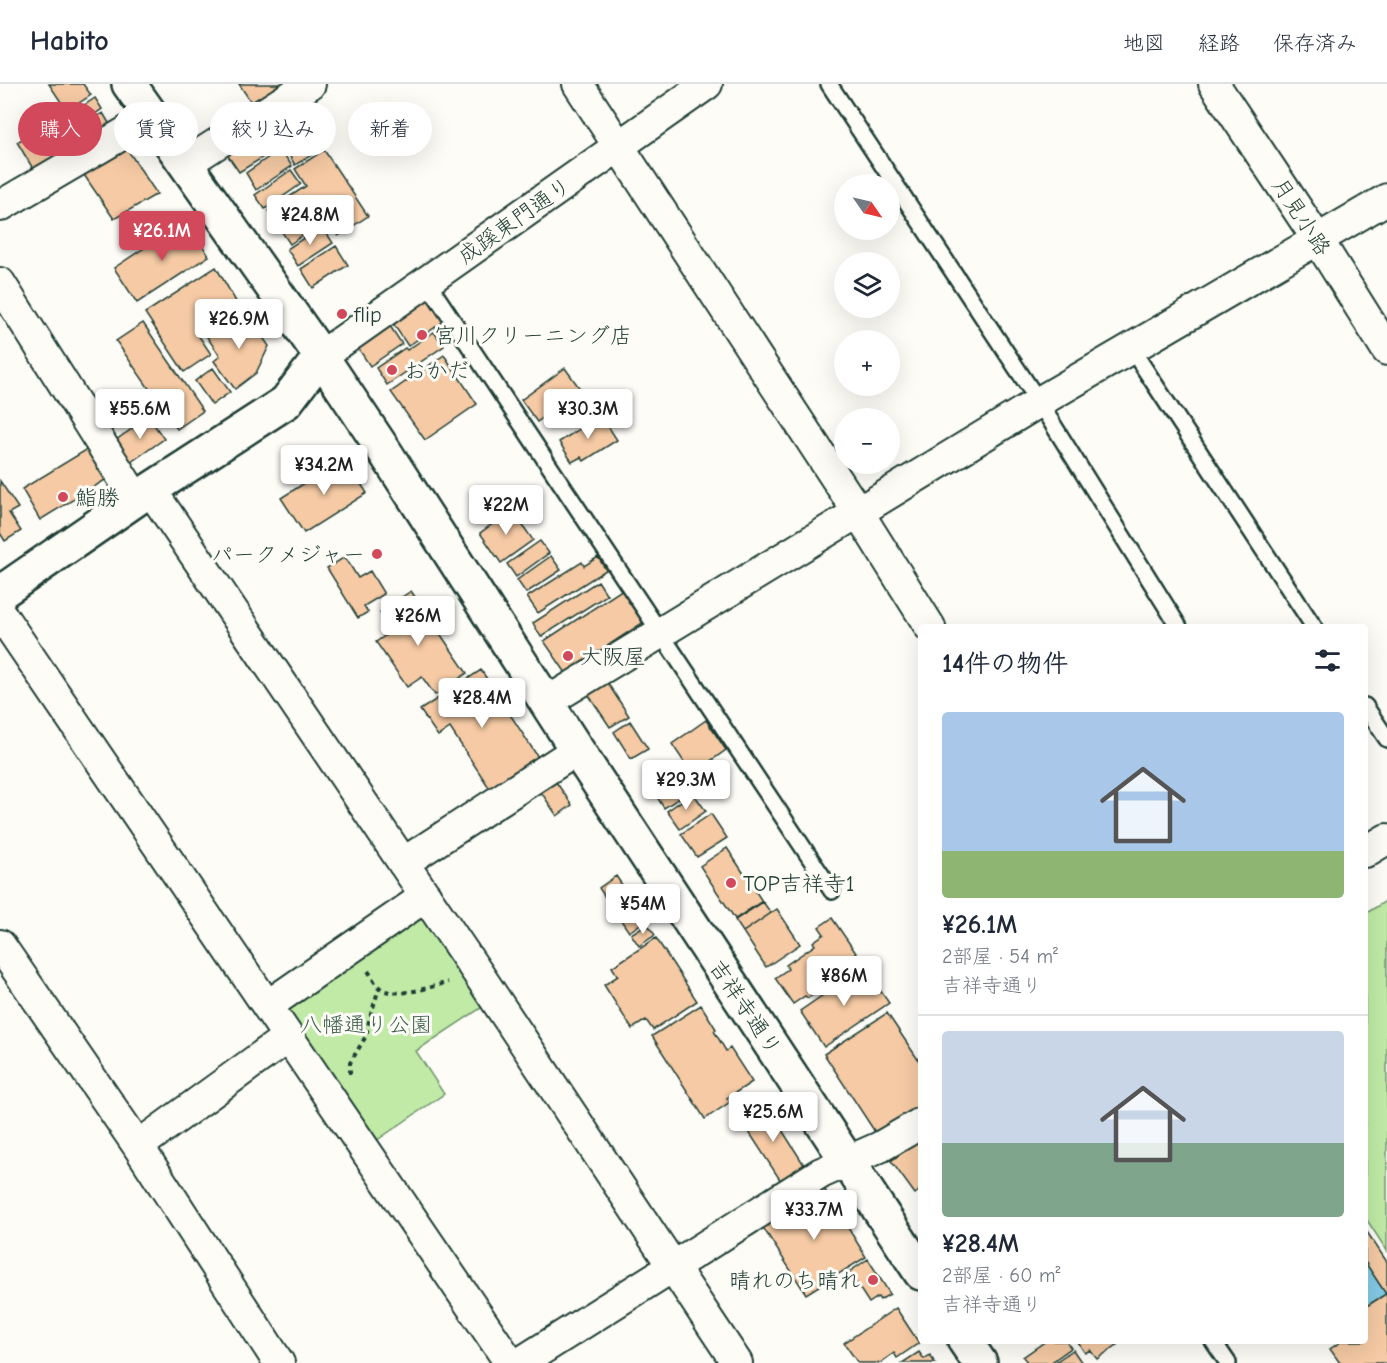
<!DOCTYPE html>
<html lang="ja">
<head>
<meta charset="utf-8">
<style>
  :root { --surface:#fff; --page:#f2f2f3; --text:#1f2937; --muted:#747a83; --line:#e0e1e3; --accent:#d1495b }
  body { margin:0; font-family:"Comic Neue","Klee One",sans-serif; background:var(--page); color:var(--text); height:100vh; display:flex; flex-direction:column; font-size:22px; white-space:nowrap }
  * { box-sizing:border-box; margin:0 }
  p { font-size:20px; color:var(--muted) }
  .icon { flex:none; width:33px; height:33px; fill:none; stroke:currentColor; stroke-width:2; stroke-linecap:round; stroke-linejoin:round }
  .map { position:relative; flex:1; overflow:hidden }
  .panel { position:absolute; left:918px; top:540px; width:450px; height:720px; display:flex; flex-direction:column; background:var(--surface); border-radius:6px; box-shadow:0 6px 24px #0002 }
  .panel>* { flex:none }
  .top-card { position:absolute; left:18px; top:18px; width:570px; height:54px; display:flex; gap:12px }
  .needle { width:39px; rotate:124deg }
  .controls { position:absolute; left:834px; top:90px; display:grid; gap:12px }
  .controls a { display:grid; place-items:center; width:66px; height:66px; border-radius:50%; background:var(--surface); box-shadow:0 6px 24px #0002; font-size:30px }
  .price { position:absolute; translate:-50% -51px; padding:0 14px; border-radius:6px; background:#fff; color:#222; font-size:20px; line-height:39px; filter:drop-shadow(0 2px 3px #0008) }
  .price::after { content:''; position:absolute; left:50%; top:36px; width:18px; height:14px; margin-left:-9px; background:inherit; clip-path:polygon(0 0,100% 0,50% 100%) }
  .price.selected { background:var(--accent); color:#fff }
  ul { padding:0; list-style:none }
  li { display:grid; align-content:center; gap:12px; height:318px; padding:0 24px }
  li+li { border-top:2px solid var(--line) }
  li span { display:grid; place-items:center; height:186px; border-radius:6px; color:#555 }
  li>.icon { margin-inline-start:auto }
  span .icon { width:108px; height:108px; fill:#fffc; stroke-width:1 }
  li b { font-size:26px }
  h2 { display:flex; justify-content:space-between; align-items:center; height:72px; padding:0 24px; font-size:26px }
  .tag { padding:0 21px; border-radius:27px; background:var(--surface); box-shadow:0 6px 24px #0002; font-size:21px; line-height:54px }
  .tag.selected { background:var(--accent); color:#fff }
  header { display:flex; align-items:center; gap:36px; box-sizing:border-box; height:84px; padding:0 30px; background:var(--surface); border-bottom:2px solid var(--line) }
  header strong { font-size:28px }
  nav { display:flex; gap:33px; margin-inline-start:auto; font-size:21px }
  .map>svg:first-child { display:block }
  .green { fill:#c0eaa6; stroke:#70946d; stroke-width:1.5 }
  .water { fill:#84c9e5; stroke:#5c919e; stroke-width:1.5 }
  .building { fill:#f5caa4; stroke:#1f3d34; stroke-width:1.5 }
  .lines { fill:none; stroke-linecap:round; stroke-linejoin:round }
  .lane-casing { stroke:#1f3d34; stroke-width:20 }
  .street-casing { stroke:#1f3d34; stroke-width:34 }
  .secondary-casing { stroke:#1f3d34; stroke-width:38 }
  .path { stroke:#1f3d34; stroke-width:4; stroke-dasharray:4.5 4.5; stroke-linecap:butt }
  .lane { stroke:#fdfcf7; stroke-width:15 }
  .street { stroke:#fdfcf7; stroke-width:30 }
  .secondary { stroke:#fdfcf7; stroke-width:33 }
  .poi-dot { fill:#d1495b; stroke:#fdfcf7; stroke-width:2 }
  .labels { text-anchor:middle; stroke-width:6; stroke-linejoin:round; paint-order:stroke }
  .street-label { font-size:22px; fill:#1f3d34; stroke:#fdfcf7 }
  .poi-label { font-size:22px; fill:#1f3d34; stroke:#fdfcf7; text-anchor:start }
  .park-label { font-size:22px; fill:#3f604b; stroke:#fdfcf7 }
</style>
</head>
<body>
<header>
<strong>Habito</strong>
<nav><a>地図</a><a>経路</a><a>保存済み</a></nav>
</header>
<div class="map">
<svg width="1387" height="1279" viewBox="0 0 1387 1279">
  <rect width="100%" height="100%" fill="#fdfcf7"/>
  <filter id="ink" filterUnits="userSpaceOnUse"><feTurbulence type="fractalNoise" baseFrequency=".0167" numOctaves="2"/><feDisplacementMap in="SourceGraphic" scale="12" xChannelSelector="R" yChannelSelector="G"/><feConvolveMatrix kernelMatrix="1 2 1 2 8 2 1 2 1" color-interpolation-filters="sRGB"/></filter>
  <g filter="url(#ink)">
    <path class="green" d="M1387,816v351l-22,-34v-303z
      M413,835l18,2 56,83 -71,47 28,43 -71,49 -87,-133z"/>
    <path class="water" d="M1365,1178l21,32 -21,13z"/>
    <path class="building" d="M49,0h34l8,11 -24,16z
      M239,0h53l-37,24z
      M95,14l7,11 -17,12 -8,-11z
      M74,25l9,15 20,-11 9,15 -77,44 -18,-30z
      M295,27l25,39 -25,15 -24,-39z
      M264,45l6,10 4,-3 7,10 -42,26 -13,-19z
      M125,62l32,48 -43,25 -32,-47z
      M280,65l12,17 -36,24 -10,-17z
      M324,66l44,66 -30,20 -12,-17 -36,25 -22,-33 38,-25 -11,-17z
      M291,86l10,14 -36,25 -10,-14z
      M186,136l23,36 -72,47 -23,-35z
      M322,142l11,17 -35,23 -11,-17z
      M336,162l12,19 -35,23 -12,-19z
      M216,183l22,38 -42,27 15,22 -27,18 -39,-59z
      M426,211l18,26 -36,25 -18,-27z
      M245,228l24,34 -13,27 -21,16 -21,-28 6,-5 -13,-19z
      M386,236l16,24 -32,22 -16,-24z
      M143,239l60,88 -26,18 -61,-88z
      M434,248l10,14 -57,39 -11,-17 29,-20 2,2z
      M444,271l33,49 -52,36 -34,-48z
      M213,284l17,24 -18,13 -17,-24z
      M565,284l16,22 -44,32 -16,-22z
      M601,331l16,25 -33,21 -3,-4 -9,5 -13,-20z
      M149,333l15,22 -33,23 -15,-22z
      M91,363l19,30 -70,43 -18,-31z
      M344,374l23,35 -63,40 -23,-35z
      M0,397l18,27 -9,5 12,18 -16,10 -5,-8z
      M512,426l21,30 -32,23 -21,-30z
      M540,457l9,12 -33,24 -9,-13z
      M551,472l10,14 -35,23 -9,-13z
      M345,473l13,21 12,-7 14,23 -20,12 4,6 -10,6 -31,-50z
      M598,473l8,13 -68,43 -11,-16 55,-35 2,4z
      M598,497l9,14 -66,42 -8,-14z
      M623,505l21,33 -78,51 -22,-32z
      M411,507l56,82 -32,22 -13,-18 -15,10 -31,-45 16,-11 -12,-19z
      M481,586l57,87 -48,32 -40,-61 -12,8 -18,-26z
      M605,595l24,37 -19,11 -24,-36z
      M706,636l20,30 -34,24 -20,-30z
      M630,637l18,28 -17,10 -17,-27z
      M681,682l14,22 -31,20 -14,-22z
      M554,695l18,26 -15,11 -18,-27z
      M693,709l13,18 -26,18 -13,-18z
      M711,730l16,24 -30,19 -16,-23z
      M727,764l35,53 -27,18 -35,-53z
      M616,792l30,44 -17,12 -30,-44z
      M763,818l8,11 -28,19 -8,-12z
      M777,825l23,35 -34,23 -23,-35z
      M832,834l24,35 -29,21 5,7 -24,17 -3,-2 -12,8 -18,-26 13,-9 -2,-4 29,-20 -2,-3 11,-8 -5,-7z
      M647,840l8,11 -16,11 -8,-12z
      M656,854l41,63 -44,29 -7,-10 -14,9 -28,-44 14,-9 -6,-9z
      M864,883l25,36 -65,44 -24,-36z
      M701,921l15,24 -2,2 12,20 4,-3 22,34 -25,16 3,4 -25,17 -53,-83z
      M887,929l34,51v41l-44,30 -53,-81z
      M763,1016l45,71 -24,15 -46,-71z
      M921,1055v50l-6,5 -24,-33z
      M823,1103l43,70 -60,37 -44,-68z
      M1365,1145l22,33v101h-47l-10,-14 12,-8h23v-34l21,-13 -21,-32z
      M868,1175l22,35 -10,6 -2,-3 -9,6 -20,-31z
      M896,1224l23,35 -22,15 -3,-5 -14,10h-22l-14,-20z
      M1046,1257h20l5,7 -21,15h-22l-5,-6z
      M1077,1257h37l3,4 -20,14 -7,-9 -5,3z
      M1073,1266l9,13h-28z
      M919,1268l5,7 6,-4 5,8h-33z"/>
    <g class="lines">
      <g class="lane-casing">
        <path id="lane" d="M829,0l210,318 140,225
          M427,198l405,609
          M1131,264l183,279
          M1365,622l22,33
          M1213,1257l15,22"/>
      </g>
      <g class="street-casing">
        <path id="street" d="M578,0l280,428 72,115
          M1214,0l104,156 69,110
          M185,80l125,-80
          M0,122l152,-89
          M0,199l136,216
          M321,272l386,-272
          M151,406l326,482 260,391
          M0,529l510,750
          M547,618l492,-300 348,-203
          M1365,768l22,-13
          M403,779l174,-113
          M0,861l138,201 141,217
          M267,922l159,-110
          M138,1062l150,-109
          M520,1279l301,-190 59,-26 41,-24"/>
      </g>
      <g class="secondary-casing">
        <path id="secondary" d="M129,0l192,272 64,96 192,298 344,523
          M0,509l136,-94 150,-97 35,-46
          M965,1257l15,22"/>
      </g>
      <path class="path" d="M368,887c4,5 6,12 11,16 13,13 53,0 69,-5
        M350,990v-11l16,-27 3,-15 10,-33"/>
      <use href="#lane" class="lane"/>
      <use href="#street" class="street"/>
      <use href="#secondary" class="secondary"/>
    </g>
  </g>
  <g class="poi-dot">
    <circle cx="342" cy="230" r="6"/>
    <circle cx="422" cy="251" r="6"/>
    <circle cx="392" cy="286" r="6"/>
    <circle cx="63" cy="413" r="6"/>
    <circle cx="377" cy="470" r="6"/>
    <circle cx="568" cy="572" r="6"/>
    <circle cx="731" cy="799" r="6"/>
    <circle cx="873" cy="1196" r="6"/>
  </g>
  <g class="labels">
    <g class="street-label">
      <text transform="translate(1302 132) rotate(57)" y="8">月見小路</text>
      <text transform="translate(514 136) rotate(-35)" y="8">成蹊東門通り</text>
      <text transform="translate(746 923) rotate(56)" y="8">吉祥寺通り</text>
    </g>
    <g class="poi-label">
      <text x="354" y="238">flip</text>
      <text x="434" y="259">宮川クリーニング店</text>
      <text x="404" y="294">おかだ</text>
      <text x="75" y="421">鮨勝</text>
      <text x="365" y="478" text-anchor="end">パークメジャー</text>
      <text x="580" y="580">大阪屋</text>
      <text x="743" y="807">TOP吉祥寺1</text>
      <text x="861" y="1204" text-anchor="end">晴れのち晴れ</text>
    </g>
    <g class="park-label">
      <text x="366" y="948">八幡通り公園</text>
    </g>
  </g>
</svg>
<div class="controls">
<a><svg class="needle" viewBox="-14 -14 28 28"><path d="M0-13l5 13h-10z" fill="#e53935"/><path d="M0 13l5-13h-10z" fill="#747a83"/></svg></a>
<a><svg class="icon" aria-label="layers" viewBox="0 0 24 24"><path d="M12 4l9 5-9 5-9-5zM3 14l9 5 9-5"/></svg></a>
<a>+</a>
<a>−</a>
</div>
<b class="price" style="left:310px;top:162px">¥24.8M</b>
<b class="price selected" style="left:162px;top:178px">¥26.1M</b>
<b class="price" style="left:239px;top:266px">¥26.9M</b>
<b class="price" style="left:140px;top:356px">¥55.6M</b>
<b class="price" style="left:588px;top:356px">¥30.3M</b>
<b class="price" style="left:324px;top:412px">¥34.2M</b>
<b class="price" style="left:506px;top:452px">¥22M</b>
<b class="price" style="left:418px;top:563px">¥26M</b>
<b class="price" style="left:482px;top:645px">¥28.4M</b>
<b class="price" style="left:686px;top:727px">¥29.3M</b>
<b class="price" style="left:643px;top:851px">¥54M</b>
<b class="price" style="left:844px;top:923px">¥86M</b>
<b class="price" style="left:773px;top:1059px">¥25.6M</b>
<b class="price" style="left:814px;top:1157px">¥33.7M</b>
<div class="top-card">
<a class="tag selected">購入</a>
<a class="tag">賃貸</a>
<a class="tag">絞り込み</a>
<a class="tag">新着</a>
</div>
<section class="panel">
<h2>14件の物件<svg class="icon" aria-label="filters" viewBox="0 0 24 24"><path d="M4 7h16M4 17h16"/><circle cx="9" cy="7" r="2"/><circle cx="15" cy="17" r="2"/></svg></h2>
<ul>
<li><span style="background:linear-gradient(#a9c7e8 75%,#8fb573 0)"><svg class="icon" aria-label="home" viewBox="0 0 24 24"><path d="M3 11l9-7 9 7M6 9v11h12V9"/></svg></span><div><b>¥26.1M</b><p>2部屋 · 54 m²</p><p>吉祥寺通り</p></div></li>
<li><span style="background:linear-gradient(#c9d6e8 60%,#7fa58c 0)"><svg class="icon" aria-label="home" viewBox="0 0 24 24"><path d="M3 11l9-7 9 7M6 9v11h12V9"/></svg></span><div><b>¥28.4M</b><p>2部屋 · 60 m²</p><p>吉祥寺通り</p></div></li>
</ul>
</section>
</div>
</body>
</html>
